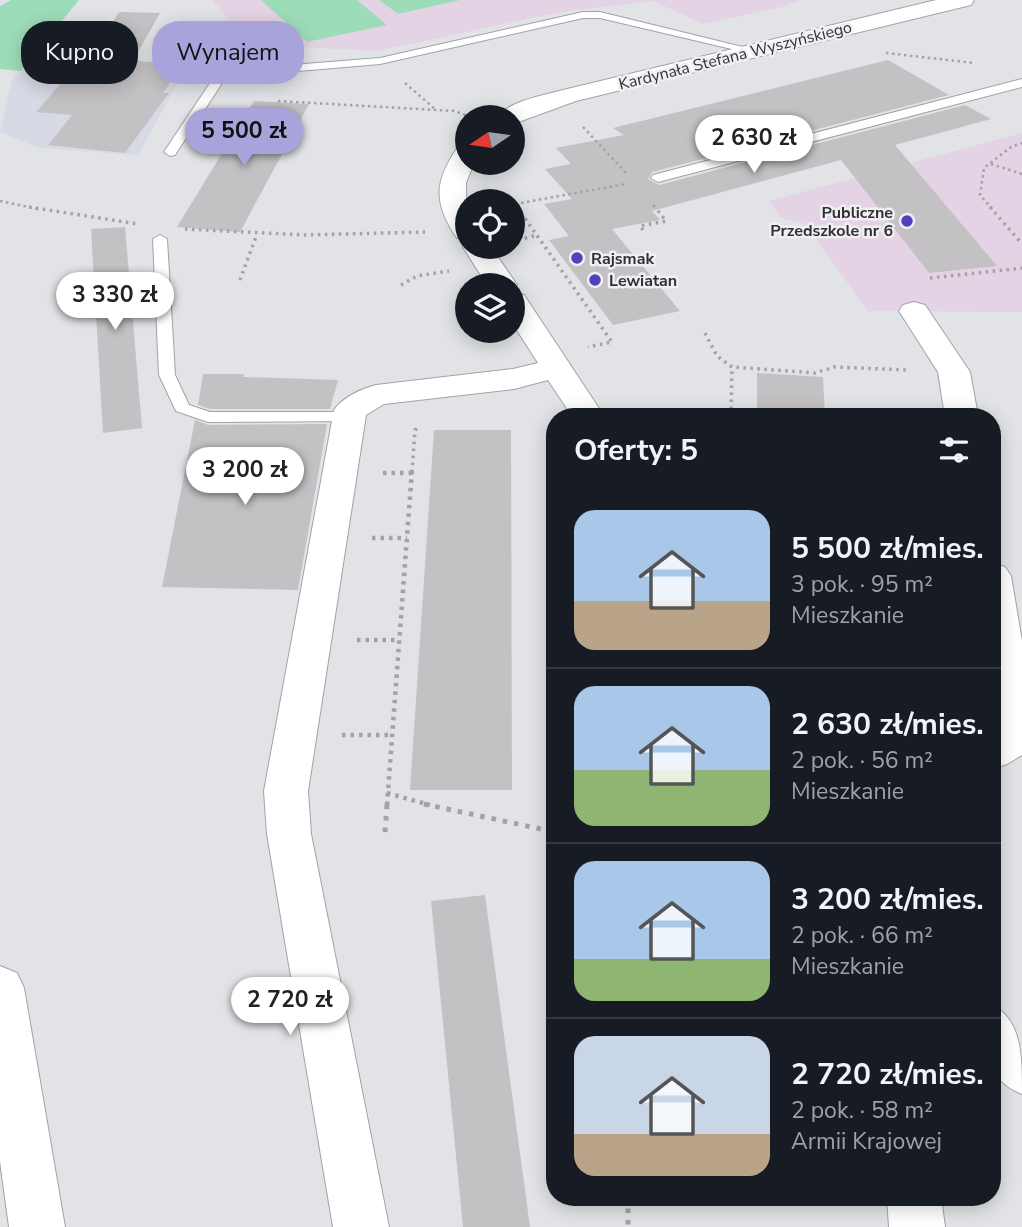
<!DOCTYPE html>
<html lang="pl">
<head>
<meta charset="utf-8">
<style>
  :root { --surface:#171b24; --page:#20242c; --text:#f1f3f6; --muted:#9ea1a6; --line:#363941; --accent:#a9a3db }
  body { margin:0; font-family:"Nunito Sans",sans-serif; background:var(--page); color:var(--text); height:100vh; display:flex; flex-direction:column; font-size:26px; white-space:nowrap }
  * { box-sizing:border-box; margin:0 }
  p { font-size:23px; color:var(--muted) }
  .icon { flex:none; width:38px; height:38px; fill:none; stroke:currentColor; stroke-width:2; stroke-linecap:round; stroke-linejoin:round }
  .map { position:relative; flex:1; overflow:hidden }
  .panel { position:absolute; left:546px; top:408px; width:455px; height:798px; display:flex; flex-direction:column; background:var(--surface); border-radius:28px; box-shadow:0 4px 18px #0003 }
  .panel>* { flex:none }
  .top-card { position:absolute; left:21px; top:21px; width:420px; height:63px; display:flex; gap:14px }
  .needle { width:46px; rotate:257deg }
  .buttons { position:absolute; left:455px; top:105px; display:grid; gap:14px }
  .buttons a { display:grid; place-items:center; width:70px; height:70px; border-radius:50%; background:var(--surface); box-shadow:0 4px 18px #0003; font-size:35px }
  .price { position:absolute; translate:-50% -60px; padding:0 16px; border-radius:24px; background:#fff; color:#222; font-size:23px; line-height:46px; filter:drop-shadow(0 2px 4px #0008) }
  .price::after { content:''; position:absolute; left:50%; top:42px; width:21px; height:16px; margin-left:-10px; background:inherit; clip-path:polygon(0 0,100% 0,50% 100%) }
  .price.on { background:var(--accent); color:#111 }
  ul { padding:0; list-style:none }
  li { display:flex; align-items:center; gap:21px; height:175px; padding:0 28px }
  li+li { border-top:2px solid var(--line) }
  li span { display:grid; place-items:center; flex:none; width:196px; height:140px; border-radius:21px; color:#555 }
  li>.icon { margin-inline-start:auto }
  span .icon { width:84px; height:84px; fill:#fffc; stroke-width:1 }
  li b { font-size:30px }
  h2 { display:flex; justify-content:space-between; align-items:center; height:84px; padding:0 28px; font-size:30px }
  .pill { padding:0 24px; border-radius:28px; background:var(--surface); box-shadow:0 4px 18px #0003; font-size:24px; line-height:63px }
  .pill.on { background:var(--accent); color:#111 }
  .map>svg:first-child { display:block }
  .built { fill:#d7d9e4 }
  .education { fill:#e4d3e4 }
  .green { fill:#9ddcb9 }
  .building { fill:#c3c1c4 }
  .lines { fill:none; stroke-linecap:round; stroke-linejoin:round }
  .service-casing { stroke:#a2a3a6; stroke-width:2 }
  .minor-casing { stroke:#a2a3a6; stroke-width:2 }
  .secondary-casing { stroke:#a2a3a6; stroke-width:2 }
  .path-far3 { stroke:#a2a3a5; stroke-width:2.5; stroke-dasharray:2.5 3.5; stroke-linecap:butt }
  .path-far2 { stroke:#a2a3a5; stroke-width:3.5; stroke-dasharray:2.5 4.5; stroke-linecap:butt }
  .path-far1 { stroke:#a2a3a5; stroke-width:4.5; stroke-dasharray:3.5 5; stroke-linecap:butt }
  .path { stroke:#a2a3a5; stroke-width:5; stroke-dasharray:4.5 7; stroke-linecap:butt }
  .service { fill:#fff; fill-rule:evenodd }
  .minor { fill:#fff; fill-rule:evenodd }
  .secondary { fill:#fff; fill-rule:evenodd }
  .poi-dot { fill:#5042b9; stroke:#f0f0f4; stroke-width:2.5 }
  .labels { text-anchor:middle; stroke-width:5; stroke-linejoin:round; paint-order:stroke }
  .far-street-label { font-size:16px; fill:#313132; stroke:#f0f0f4 }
  .far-poi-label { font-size:16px; font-weight:bold; fill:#313132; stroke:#f0f0f4; text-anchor:start }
</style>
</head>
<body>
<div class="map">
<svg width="1022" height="1227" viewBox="0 0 1022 1227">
  <rect width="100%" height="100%" fill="#e2e3e6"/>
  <path class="built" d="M36,54l152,10 -50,91 -99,-7 -39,-16 12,-52z"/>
  <path class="education" d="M212,0h589l-19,7 -79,17 -50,-23 -93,11 -183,39 -125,-6z
    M1022,133v179l-154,-1 -63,-87 -24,-6 -12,-17z"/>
  <path class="green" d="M11,0h68l-59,71 -20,-2v-63z
    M261,0h96l30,25 -80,17z
    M379,0h81l-62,14z"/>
  <path class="building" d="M119,12l41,1 -27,48 50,3 -20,29h6l-44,60 -77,-8 24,-30 -36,-3 47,-54 8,1z
    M888,60l61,35 -297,77 -4,7 11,6 306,-80 26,14 -96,26 102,121 -68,7 -88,-113 -189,51 8,9 -48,9 68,82 -67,14 -64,-85 20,-4 -25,-32 28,-5 -27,-30 26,-5 -15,-16 68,-13 -11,-7z
    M254,101l55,3 -69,128 -63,-5z
    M125,227l17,201 -39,5 -12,-204z
    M757,373l66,4 2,39h-68z
    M203,374h41l-1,3 95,3 -8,29h-120l-12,-4z
    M195,420l13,5 119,-1 -29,166 -136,-3z
    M434,430h77l1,360h-102z
    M485,895l45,332h-67l-32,-326z"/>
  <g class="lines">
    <g class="service-casing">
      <path id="service" d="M583,12h17l159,39 -6,3 -153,-36h-17l-203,46 -154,13 -51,78 -5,1 -6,-4 54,-81 162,-13z
        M1022,79v8l-364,95 -7,-4 2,-3z
        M160,235l7,4 8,136 14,30 21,7h139l6,1 2,4 -2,4 -147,1 -32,-11 -17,-36 -6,-136z"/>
    </g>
    <g class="minor-casing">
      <path id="minor" d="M936,0h38l-3,5 -395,96 -63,23v-7h-15c11,-16 43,-21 61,-26z
        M467,144v19h7l-8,20 1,57 -10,-2c-24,-35 -23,-57 1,-91z
        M467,241v6h24l26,38 -4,6v-6h-26l-24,-38z
        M513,292l11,3 80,121h-32l-24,-36 -34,9 -130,15 -18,11 -58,376 3,43 78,393h-56l-66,-393 -3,-43 70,-381c9,-13 27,-21 42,-25l137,-16 25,-6 -25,-39z
        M914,302l11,3 45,67 8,44h-33l-7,-44 -39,-61 4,-6z
        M992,563l13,4 6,9 11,65v114l-15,9 -15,5z
        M992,1005c30,15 30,51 30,89 -42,-16 -30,-51 -30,-89z
        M887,1197h54l4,30h-56z"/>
    </g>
    <g class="secondary-casing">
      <path id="secondary" d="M0,966l17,7 7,15 41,239h-56l-9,-66z"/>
    </g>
    <path class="path-far3" d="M886,53l89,10
      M405,83l31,27
      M278,101l176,10 18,6
      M583,127l44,47
      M991,164l31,10
      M0,201l38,8
      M653,205l3,4
      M518,209l-3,-5 111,-20
      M992,209l-12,-14 4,-27 27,-21 11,-4"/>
    <path class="path-far2" d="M29,207l109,17
      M517,207l95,135 -24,5
      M990,207l32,37
      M185,229l120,6 120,-3
      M643,230l-3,-4 26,-5 -11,-14
      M518,240l19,-5
      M930,278l92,-10
      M240,280l17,-46
      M401,285l16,-9 32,-5
      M705,333l12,23 15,11 83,6 19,-6 74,3
      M731,416l1,-49
      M412,472l3,-42 4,-3"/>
    <path class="path-far1" d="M383,473h29
      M372,538h35
      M357,640h42
      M342,735h49
      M387,793l43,12
      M387,805l25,-335"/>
    <path class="path" d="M424,804l131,28
      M385,832l2,-28
      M628,1197v30"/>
    <use href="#service" class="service"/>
    <use href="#minor" class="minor"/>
    <use href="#secondary" class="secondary"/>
  </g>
  <g class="poi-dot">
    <circle cx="907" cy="221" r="7"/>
    <circle cx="577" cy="258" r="7"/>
    <circle cx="595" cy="280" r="7"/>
  </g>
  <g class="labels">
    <g class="far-street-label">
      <text transform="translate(735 55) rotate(-14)" y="6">Kardynała Stefana Wyszyńskiego</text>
    </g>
    <g class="far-poi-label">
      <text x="893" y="218" text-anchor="end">Publiczne<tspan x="893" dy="18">Przedszkole nr 6</tspan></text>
      <text x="591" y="264">Rajsmak</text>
      <text x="609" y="286">Lewiatan</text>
    </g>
  </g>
</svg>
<div class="buttons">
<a><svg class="needle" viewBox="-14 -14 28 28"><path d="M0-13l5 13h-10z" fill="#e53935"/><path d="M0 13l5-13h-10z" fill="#9ea1a6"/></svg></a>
<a><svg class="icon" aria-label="locate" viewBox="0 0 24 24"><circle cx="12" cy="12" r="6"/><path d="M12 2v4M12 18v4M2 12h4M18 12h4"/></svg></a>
<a><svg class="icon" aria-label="layers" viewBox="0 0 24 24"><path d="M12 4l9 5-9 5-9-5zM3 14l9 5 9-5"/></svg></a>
</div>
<b class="price on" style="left:244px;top:168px">5 500 zł</b>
<b class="price" style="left:754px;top:175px">2 630 zł</b>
<b class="price" style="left:115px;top:332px">3 330 zł</b>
<b class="price" style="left:245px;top:507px">3 200 zł</b>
<b class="price" style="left:290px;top:1037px">2 720 zł</b>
<div class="top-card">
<a class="pill">Kupno</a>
<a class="pill on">Wynajem</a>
</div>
<section class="panel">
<h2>Oferty: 5<svg class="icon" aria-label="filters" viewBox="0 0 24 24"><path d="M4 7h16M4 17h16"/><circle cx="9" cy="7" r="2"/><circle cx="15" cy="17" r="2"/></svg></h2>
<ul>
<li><span style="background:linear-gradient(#a9c7e8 65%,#b9a48a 0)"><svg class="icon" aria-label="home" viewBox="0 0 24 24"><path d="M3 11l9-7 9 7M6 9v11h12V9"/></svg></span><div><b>5 500 zł/mies.</b><p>3 pok. · 95 m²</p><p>Mieszkanie</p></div></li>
<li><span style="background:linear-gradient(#a9c7e8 60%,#8fb573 0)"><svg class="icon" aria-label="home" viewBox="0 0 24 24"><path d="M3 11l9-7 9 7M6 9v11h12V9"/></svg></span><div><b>2 630 zł/mies.</b><p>2 pok. · 56 m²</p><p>Mieszkanie</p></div></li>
<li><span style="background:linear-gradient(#a9c7e8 70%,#8fb573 0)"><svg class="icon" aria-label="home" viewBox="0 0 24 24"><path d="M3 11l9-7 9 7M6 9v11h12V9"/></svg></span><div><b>3 200 zł/mies.</b><p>2 pok. · 66 m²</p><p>Mieszkanie</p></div></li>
<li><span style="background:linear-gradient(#c9d6e8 70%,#b9a48a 0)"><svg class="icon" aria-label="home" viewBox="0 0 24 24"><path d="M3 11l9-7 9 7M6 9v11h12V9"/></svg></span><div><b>2 720 zł/mies.</b><p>2 pok. · 58 m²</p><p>Armii Krajowej</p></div></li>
</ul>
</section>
</div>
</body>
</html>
